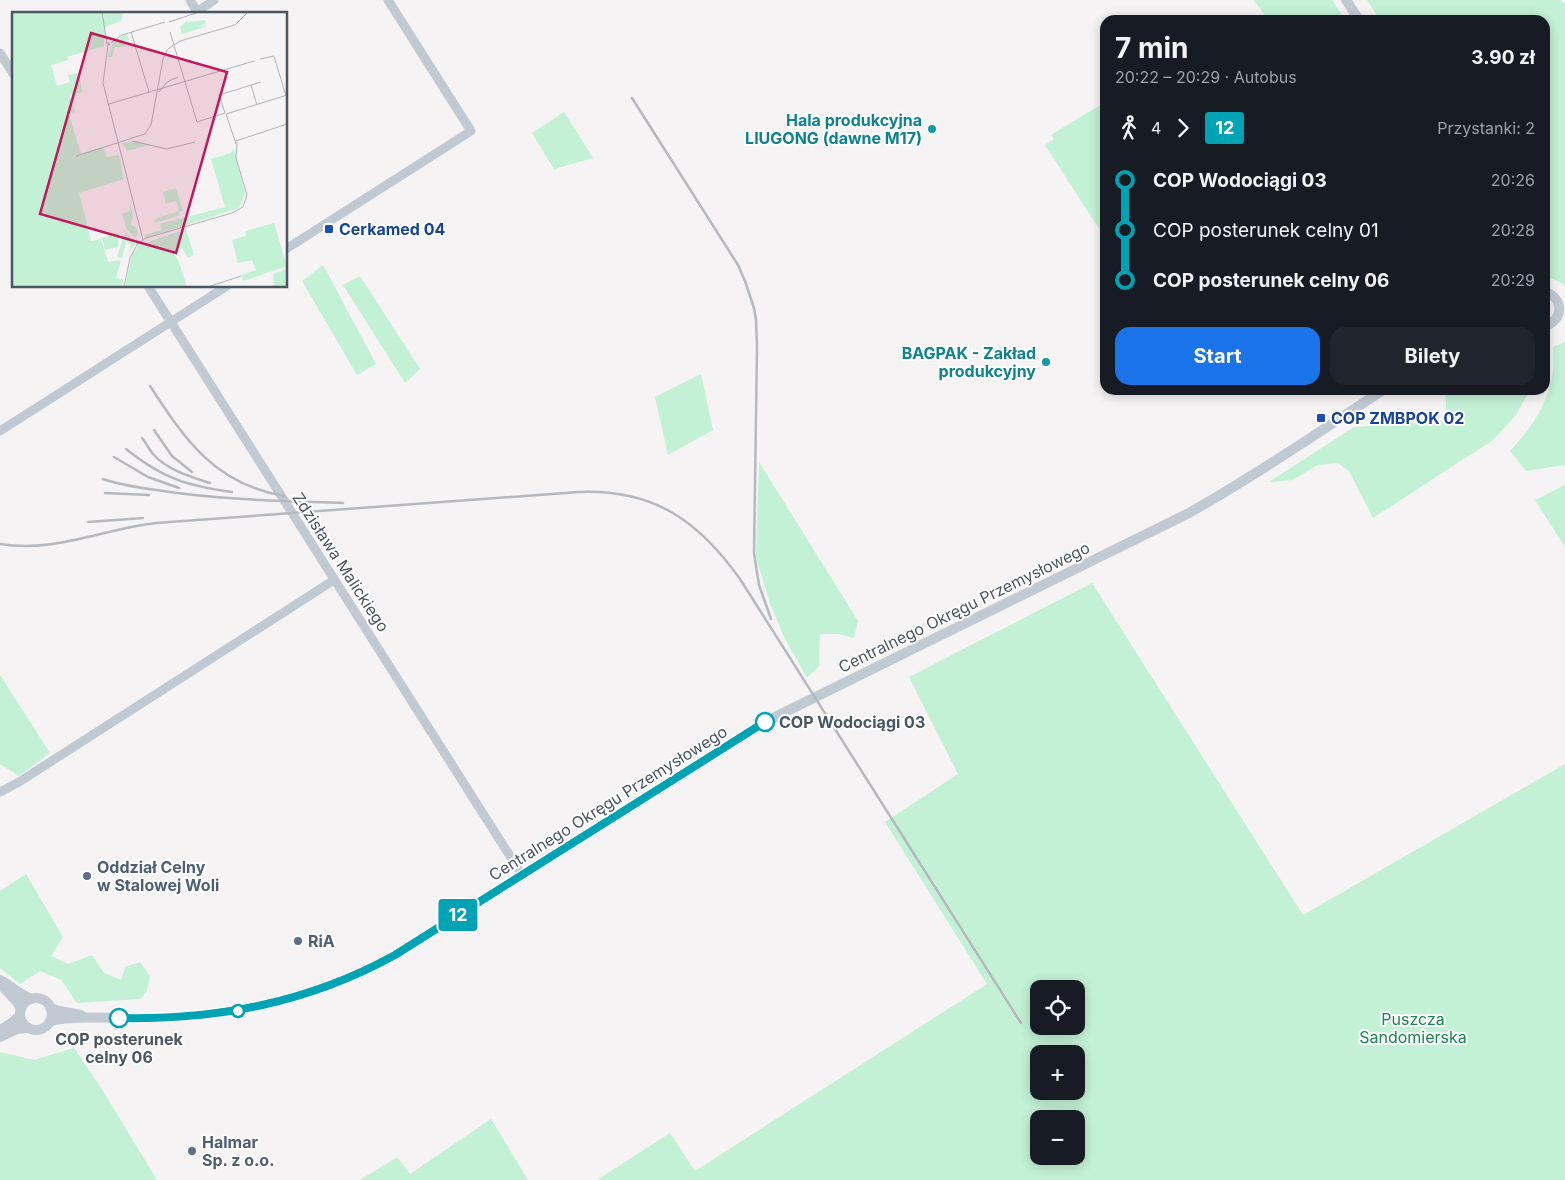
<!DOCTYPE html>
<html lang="pl">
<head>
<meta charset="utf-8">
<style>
  body { margin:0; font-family:Inter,sans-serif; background:#20242c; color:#f1f3f6; height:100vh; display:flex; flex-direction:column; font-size:19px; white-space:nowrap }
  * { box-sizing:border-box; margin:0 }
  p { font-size:16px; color:#9ea1a6 }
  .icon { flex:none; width:28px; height:28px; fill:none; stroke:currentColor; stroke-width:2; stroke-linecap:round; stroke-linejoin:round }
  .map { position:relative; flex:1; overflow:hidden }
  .side { position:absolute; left:1100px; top:15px; width:450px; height:380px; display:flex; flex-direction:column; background:#171b24; border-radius:15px; box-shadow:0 2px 12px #0003 }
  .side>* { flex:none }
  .badge { padding:0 10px; border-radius:4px; font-size:18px; line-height:32px }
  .tools { position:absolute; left:1030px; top:980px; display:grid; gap:10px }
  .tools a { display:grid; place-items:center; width:55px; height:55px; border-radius:10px; background:#171b24; box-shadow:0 2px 12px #0003; font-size:25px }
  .map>.badge { position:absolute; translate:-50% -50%; box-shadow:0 0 0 2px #fff }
  .legs { display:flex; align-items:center; gap:8px; height:55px; padding:0 15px; font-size:16px }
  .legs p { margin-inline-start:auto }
  .head { display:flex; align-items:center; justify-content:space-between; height:85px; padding:0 15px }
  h1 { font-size:28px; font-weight:700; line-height:38px }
  .cta { display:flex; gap:10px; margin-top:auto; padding:10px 15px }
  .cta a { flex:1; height:58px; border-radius:15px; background:#1a73e8; color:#fff; font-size:20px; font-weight:700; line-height:58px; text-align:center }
  .cta a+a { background:#20242c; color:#f1f3f6 }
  ul { padding:0 15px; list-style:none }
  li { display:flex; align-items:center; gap:18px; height:50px; font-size:19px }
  li i { display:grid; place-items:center; width:8px; height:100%; margin:0 6px; background:currentColor }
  li i::after { content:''; width:12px; height:12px; margin:-6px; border:4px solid; border-radius:50%; background:#171b24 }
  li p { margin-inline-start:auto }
  li:first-child i { background:linear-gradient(#0000 50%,currentColor 0) }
  li:last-child i { background:linear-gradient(currentColor 50%,#0000 0) }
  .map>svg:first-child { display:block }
</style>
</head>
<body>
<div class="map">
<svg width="1565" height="1180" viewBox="0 0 1565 1180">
  <rect width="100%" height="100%" fill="#f5f3f3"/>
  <g fill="#c3f1d5" fill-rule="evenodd">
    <polygon points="1254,0 1332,0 1345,20 1268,20"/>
    <polygon points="1367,0 1560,0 1565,4 1565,287 1563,284 1545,275 1545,20 1380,20"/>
    <polygon points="1105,102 1105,238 1045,145 1054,139 1051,135"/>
    <polygon points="564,112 593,158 554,169 532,133"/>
    <polygon points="323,265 376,364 357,375 302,281"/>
    <polygon points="360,276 420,369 405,383 343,285"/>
    <path d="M1565,342V465L1526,471L1510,451C1531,429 1549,402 1553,371C1554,363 1553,355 1553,347Z"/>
    <polygon points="701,374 713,430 668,455 655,397"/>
    <polygon points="1445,390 1530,390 1516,415 1493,440 1373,518 1349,471 1338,463 1318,465 1292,480 1269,482 1354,427 1447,421"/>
    <polygon points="759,462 858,621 854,638 838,634 820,634 819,666 807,678 785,639 770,604 756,557"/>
    <polygon points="1565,485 1565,547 1535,500"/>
    <path d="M1092,583L1303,915L1565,764V1180H597L670,1133L695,1171L987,984L885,822L958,774L909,677ZM1039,989H1076V1026H1039ZM1039,1054H1076V1091H1039ZM1039,1119H1076V1156H1039Z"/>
    <polygon points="0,675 50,753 19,776 0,764"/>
    <polygon points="26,874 63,937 51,956 68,964 92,955 104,973 121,980 125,967 140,962 150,976 147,991 140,999 77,1003 61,980 40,971 20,984 0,968 0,891"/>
    <polygon points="74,1048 103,1091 157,1180 0,1180 0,1052 34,1060"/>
    <polygon points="491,1119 528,1180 360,1180 397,1157 410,1174"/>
  </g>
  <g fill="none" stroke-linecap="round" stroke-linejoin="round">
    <g stroke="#c1cad2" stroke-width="9">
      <polyline points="190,0 197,12 214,0"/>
      <polyline points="0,53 14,75"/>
      <polyline points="286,249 471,131 388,0"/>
      <polyline points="148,286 522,875"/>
      <polyline points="0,431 227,286"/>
      <polyline points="0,792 19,782 334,580"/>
    </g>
    <g stroke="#c1cad2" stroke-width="10">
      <polyline points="1346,0 1359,20"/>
      <path d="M1545,292C1564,298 1564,320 1545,326"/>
      <path d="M0,980C11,986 20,994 31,999"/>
      <polyline points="3,987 17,1002 21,1009"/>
      <circle cx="36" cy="1014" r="16"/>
      <polyline points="50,1008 59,1011 81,1015"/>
      <path d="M50,1021C86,1014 124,1020 161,1018C247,1014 319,996 395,955L771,719L1189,513C1256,475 1319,432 1383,390"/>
      <polyline points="0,1030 13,1022 20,1015"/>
      <polyline points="0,1037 17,1029 28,1028"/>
    </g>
    <g stroke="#b5b8bd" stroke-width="2.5">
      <polyline points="632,98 738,265 745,281 754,308 756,320 757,347 754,553 759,585 771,619"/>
      <path d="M150,386C186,441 215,484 284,496"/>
      <polyline points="154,430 172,456 192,472"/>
      <path d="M142,438C146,443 149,449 153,454C167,470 191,477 210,483"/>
      <path d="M126,449C162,478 187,486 232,492"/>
      <polyline points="114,457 148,477 179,488"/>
      <path d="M103,479C123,486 143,488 163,491C223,500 283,501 343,503"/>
      <polyline points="105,493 149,495"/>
      <polyline points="88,522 143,518"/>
      <path d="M0,544C54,553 103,529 156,523L579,492C653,489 698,520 740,579L1021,1023"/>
    </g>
  </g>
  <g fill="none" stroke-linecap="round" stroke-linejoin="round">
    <g stroke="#fff" stroke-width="11">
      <path id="line-1" d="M119,1018C217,1020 308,1003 395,955L765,722"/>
    </g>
    <use href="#line-1" stroke="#00a3b4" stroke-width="8"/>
  </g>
  <g fill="#0f9aa8" stroke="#fff" stroke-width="2">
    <circle cx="932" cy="129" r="5"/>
    <circle cx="1046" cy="362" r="5"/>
  </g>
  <g fill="#1a4fb4" stroke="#fff" stroke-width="2">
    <rect x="324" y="224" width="10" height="10" rx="2.5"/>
    <rect x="1316" y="413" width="10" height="10" rx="2.5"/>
  </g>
  <g fill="#fff" stroke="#00a3b4" stroke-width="2.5">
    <circle cx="765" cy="722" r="9"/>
    <circle cx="238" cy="1011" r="6"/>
    <circle cx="119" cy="1018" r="9"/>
  </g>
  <g fill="#5c6f8a" stroke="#fff" stroke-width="2">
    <circle cx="87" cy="876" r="5"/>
    <circle cx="298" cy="941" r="5"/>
    <circle cx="192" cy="1151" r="5"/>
  </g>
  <g text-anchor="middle" stroke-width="4" stroke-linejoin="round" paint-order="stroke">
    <g font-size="16" font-weight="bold" fill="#0d838f" stroke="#fff" text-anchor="end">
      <text x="922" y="126">Hala produkcyjna<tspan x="922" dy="18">LIUGONG (dawne M17)</tspan></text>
      <text x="1036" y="359">BAGPAK - Zakład<tspan x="1036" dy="18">produkcyjny</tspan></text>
    </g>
    <g font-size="16" font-weight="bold" fill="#164399" stroke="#fff" text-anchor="start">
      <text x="339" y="235">Cerkamed 04</text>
      <text x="1331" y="424">COP ZMBPOK 02</text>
    </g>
    <g font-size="16" fill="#4a5661" stroke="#fff">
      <text transform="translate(341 562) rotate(57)" y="6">Zdzisława Malickiego</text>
      <text transform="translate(964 607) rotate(-26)" y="6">Centralnego Okręgu Przemysłowego</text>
      <text transform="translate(608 803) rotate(-32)" y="6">Centralnego Okręgu Przemysłowego</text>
    </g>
    <g font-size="16" font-weight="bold" fill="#4a5661" stroke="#fff" text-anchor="start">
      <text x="779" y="728">COP Wodociągi 03</text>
      <text x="119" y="1045" text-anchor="middle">COP posterunek<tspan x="119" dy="18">celny 06</tspan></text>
    </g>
    <g font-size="16" font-weight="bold" fill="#4e5e75" stroke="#fff" text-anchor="start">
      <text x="97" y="873">Oddział Celny<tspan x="97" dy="18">w Stalowej Woli</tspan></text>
      <text x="308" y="947">RiA</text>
      <text x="202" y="1148">Halmar<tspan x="202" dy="18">Sp. z o.o.</tspan></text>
    </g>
    <g font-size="16" fill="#17864f" stroke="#fff">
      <text x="1413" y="1025">Puszcza<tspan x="1413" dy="18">Sandomierska</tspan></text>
    </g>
  </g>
  <g transform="translate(12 12)">
    <rect width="275" height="275" fill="#f5f3f3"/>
    <path d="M0,0H111L109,9L93,15L92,34L55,45L56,48L39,53L45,74L58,70L56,63L67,61L70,80L58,84L63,100L57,102L69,142L91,135L95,145L107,143L112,167L67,181L79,229L89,227L96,250L109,248L104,266L111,267L110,275H0ZM193,8L194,11L187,15L195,13L193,15L170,22L168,15L174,10ZM115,22L117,28L112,29L114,35H103L100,45H96L101,30ZM126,129L137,133L115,139L110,131ZM222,136L233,181L227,196L133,226L132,223L149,218L148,212L213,195L199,147L219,141ZM164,176L171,199L167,200L168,203L143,211L142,207L167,199L164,189L154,192L151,180ZM118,191L121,202L119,213L124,215L126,221L124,226L115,218L110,202L118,199ZM262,211L275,254L231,269L229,263L244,258L240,248L226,251L220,228L234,224L233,219ZM174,217L182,243L176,246L170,236L162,242L167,250L175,275H113L120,243L127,233ZM113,220L124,231L117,240L119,231L114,230L110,246L105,245ZM107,221L106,235L93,238L90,226ZM275,257V275H257L262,273L261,262Z" fill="#c3f1d5"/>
    <path fill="none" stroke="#b1b4b9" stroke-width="1" d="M90,0L95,32L98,33L96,30M157,10L187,0M119,20L137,80M158,20L185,110L213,101M99,31L110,23L153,10M96,33L91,71L131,228M248,47L262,44L274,84M239,73L245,93M147,80L155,70L166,65M97,92L242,49M213,101L207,83L249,70M214,102L275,83M214,102L224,132M120,129L155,137L183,130M224,129L275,112M64,144L133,122L139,113L151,47L156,37L168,29L223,13L236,0M125,233L134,226L220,201L231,195L235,183L224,146L225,130M112,275L118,246L126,231M196,275L229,264"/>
    <path fill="#c2185b" fill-opacity="0.15" stroke="#c2185b" stroke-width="2.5" d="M79,21L215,60L164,241L28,202Z"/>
    <rect width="275" height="275" fill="none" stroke="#4a5661" stroke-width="2.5"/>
  </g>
</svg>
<div class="tools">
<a><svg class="icon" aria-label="locate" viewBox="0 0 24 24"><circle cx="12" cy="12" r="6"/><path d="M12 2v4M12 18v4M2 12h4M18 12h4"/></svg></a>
<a>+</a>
<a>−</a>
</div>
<b class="badge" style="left:458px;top:915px;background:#00a3b4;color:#fff">12</b>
<section class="side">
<div class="head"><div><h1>7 min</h1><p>20:22 – 20:29 · Autobus</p></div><b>3.90 zł</b></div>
<div class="legs"><svg class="icon" aria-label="walk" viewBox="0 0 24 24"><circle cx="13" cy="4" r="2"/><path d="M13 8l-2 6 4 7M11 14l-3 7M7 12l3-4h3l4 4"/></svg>4<svg class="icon" aria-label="forward" viewBox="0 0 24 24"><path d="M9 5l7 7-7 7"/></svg><b class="badge" style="background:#00a3b4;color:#fff">12</b><p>Przystanki: 2</p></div>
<ul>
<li><i style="color:#00a3b4"></i><b>COP Wodociągi 03</b><p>20:26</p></li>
<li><i style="color:#00a3b4"></i><span>COP posterunek celny 01</span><p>20:28</p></li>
<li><i style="color:#00a3b4"></i><b>COP posterunek celny 06</b><p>20:29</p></li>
</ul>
<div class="cta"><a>Start</a><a>Bilety</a></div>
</section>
</div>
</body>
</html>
